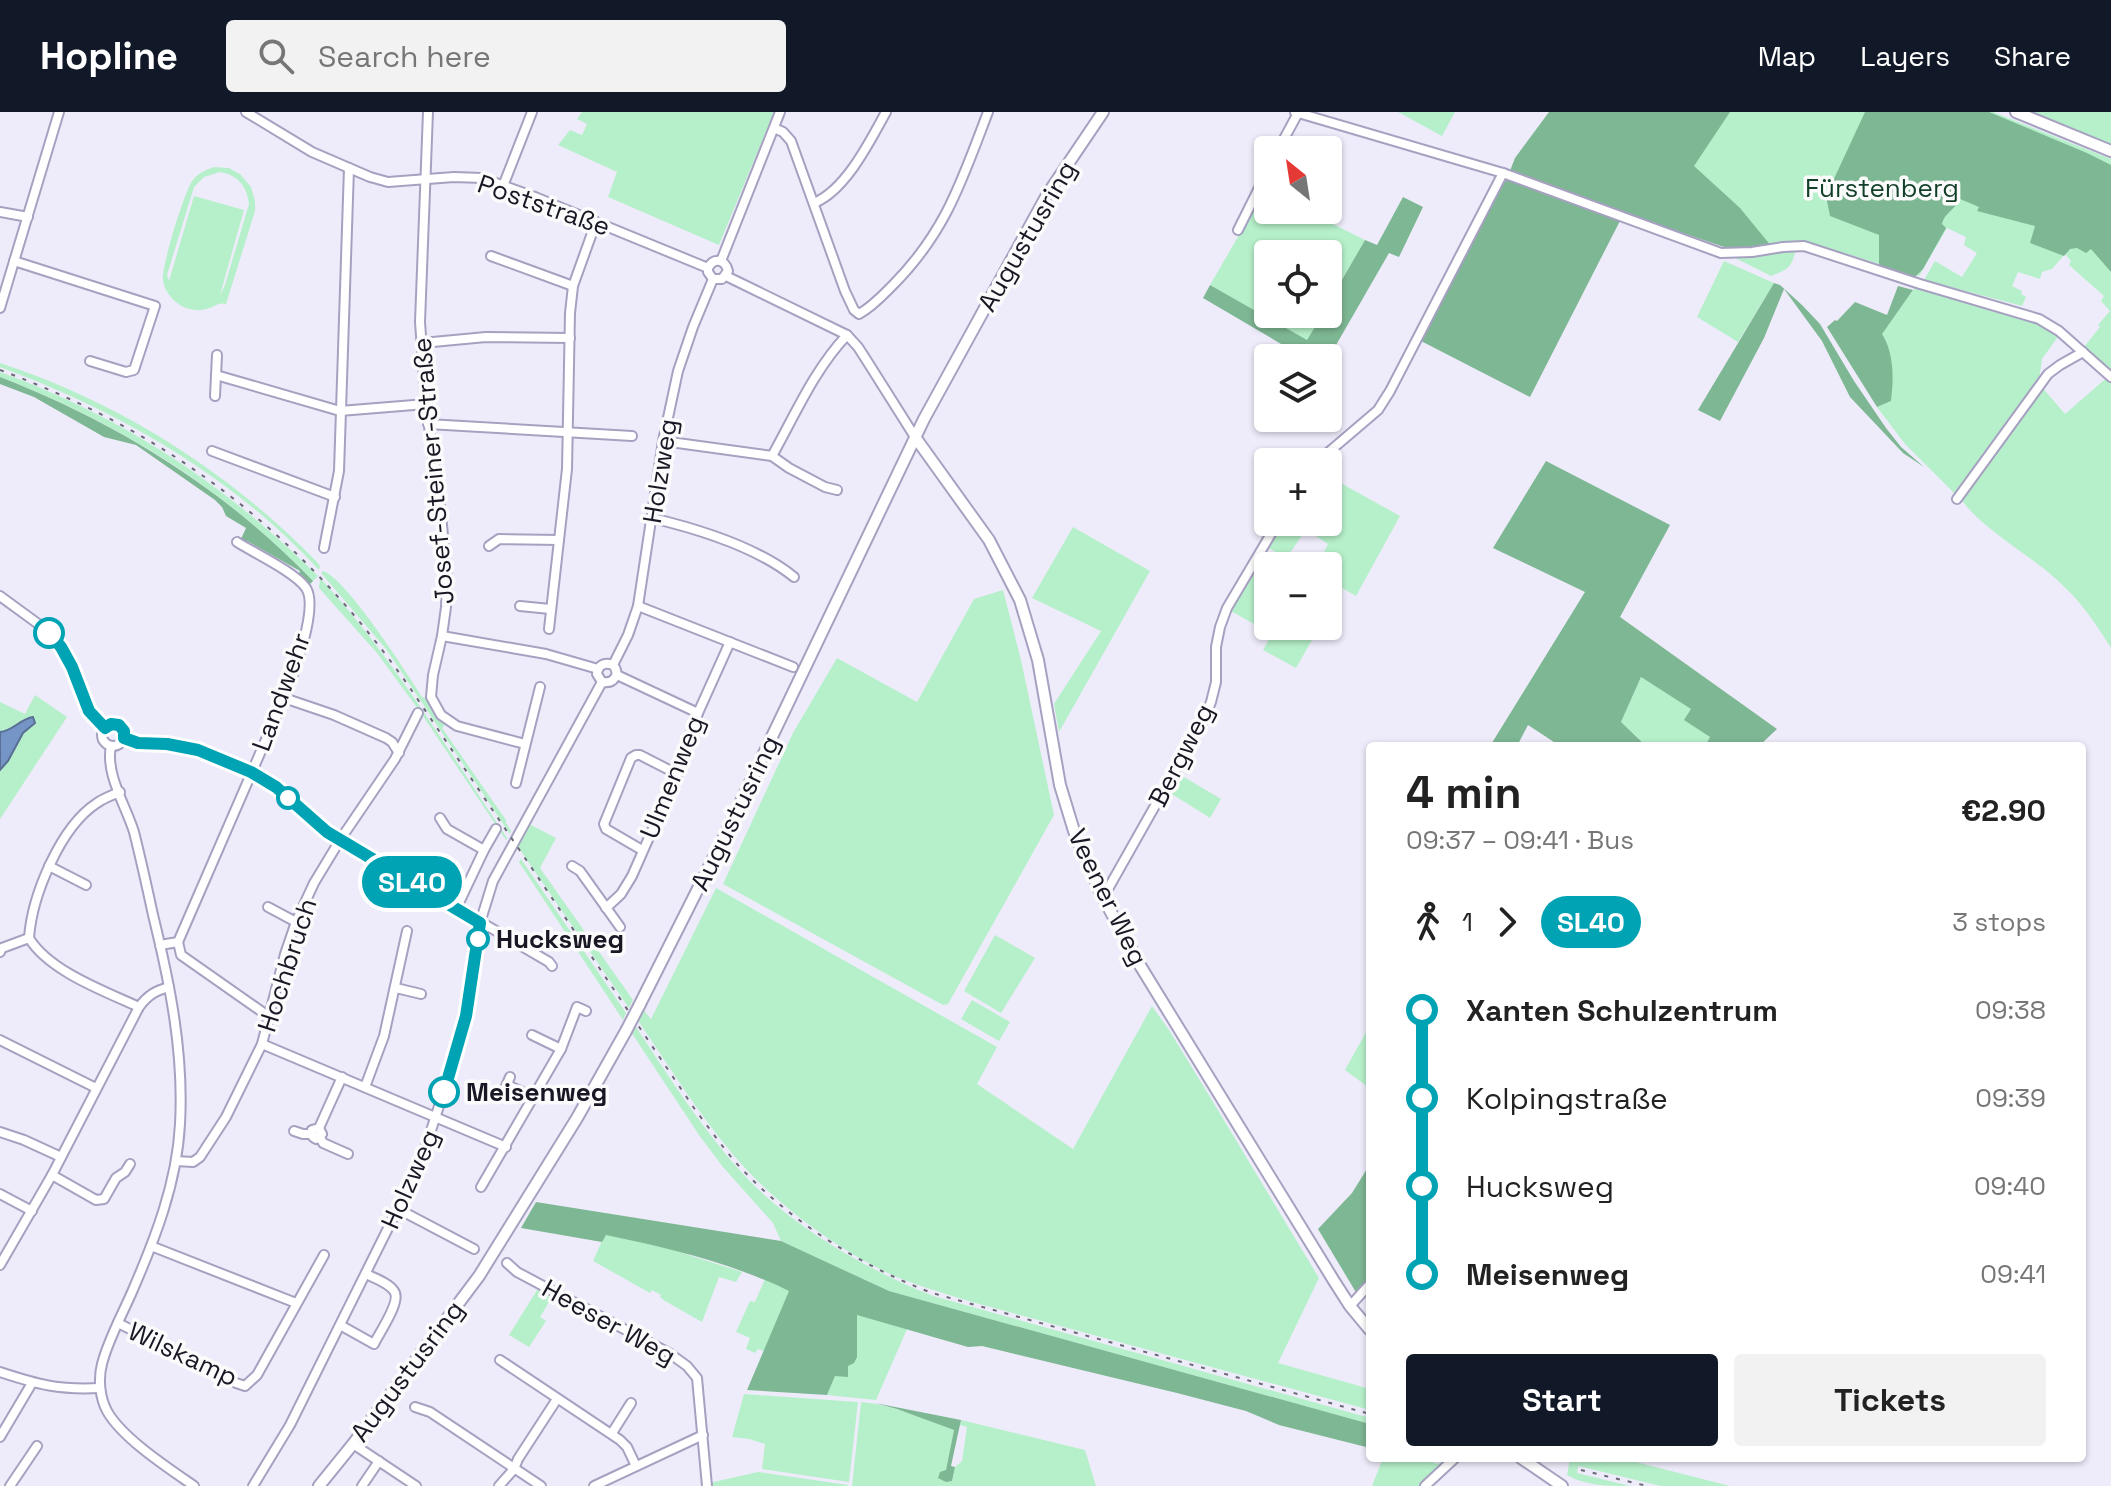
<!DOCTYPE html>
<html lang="en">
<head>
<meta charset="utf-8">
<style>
  body { margin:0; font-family:"Space Grotesk",sans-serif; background:#f2f2f2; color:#222; height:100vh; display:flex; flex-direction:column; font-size:30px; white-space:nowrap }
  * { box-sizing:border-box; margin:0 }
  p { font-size:26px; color:#767676 }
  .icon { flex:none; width:44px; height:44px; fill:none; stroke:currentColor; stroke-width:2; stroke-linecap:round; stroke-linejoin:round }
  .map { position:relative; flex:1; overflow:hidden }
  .panel { position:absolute; left:1366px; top:630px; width:720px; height:720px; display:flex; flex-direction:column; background:#fff; border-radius:8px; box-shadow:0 2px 6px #0004 }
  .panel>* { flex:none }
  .badge { padding:0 16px; border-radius:26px; font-size:28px; line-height:52px }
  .needle { width:52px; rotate:330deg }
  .buttons { position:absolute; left:1254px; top:24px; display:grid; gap:16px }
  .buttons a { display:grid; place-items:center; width:88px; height:88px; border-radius:8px; background:#fff; box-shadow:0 2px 6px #0004; font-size:40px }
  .map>.badge { position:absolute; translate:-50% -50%; box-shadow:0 0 0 4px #fff }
  .legs { display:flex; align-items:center; gap:12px; height:88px; padding:0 40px; font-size:26px }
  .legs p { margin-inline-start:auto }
  .overview { display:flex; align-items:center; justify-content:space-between; height:136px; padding:0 40px }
  h1 { font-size:44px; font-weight:700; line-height:60px }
  .button { display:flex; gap:16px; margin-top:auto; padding:16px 40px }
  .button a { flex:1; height:92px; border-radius:8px; background:#111827; color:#fff; font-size:32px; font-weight:700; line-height:92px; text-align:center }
  .button a+a { background:#f2f2f2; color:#222 }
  ul { padding:0 40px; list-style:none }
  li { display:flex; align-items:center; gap:28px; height:88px; font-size:30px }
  li i { display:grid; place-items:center; width:12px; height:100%; margin:0 10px; background:currentColor }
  li i::after { content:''; width:20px; height:20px; margin:-10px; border:6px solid; border-radius:50%; background:#fff }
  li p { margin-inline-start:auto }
  li:first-child i { background:linear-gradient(#0000 50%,currentColor 0) }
  li:last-child i { background:linear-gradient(currentColor 50%,#0000 0) }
  header { display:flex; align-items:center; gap:48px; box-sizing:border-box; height:112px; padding:0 40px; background:#111827; color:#fff }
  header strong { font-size:38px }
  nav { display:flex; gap:44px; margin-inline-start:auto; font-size:28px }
  .search { width:560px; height:72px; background:#f2f2f2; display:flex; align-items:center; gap:20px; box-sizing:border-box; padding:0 28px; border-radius:8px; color:#767676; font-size:30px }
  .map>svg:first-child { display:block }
</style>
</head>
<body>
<header>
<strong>Hopline</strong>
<div class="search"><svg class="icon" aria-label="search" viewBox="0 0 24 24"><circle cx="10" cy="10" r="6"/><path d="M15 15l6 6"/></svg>Search here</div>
<nav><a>Map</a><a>Layers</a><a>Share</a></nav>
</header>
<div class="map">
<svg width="2111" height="1374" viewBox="0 0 2111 1374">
  <rect width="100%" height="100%" fill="#eeecfa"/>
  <g fill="#b6f0ca" fill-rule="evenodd">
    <polygon points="582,0 774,0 719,133 608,85 617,60 558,33 570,18 582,23 587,12 577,7"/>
    <polygon points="1398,0 1455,0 1442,24"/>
    <polygon points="1582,0 1993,0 2111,47 2111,258 2084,235 2100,215 2098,213 2110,199 2101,189 2104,184 2069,153 2071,149 2065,142 2052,157 2042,160 2040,167 2018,160 2012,174 2022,179 2021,182 2026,185 2022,194 1924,168 1935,149 1962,165 1977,141 1964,133 1966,125 1947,116 1919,164 1807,130 1739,137"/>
    <polygon points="2030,0 2111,0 2111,33"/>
    <path d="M214,55L229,56L240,62L251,75L255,89V99L226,192C217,190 217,194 209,196C200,200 188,198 180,193C171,187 164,178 163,168C161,156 185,77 193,68C198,61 206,58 214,55ZM220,60C238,63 247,74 249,92L225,173L220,183L244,98L194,84L169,169L167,163L194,75L204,65Z"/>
    <polygon points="1262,74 1268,77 1268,98 1305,98 1365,128 1328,192 1328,142 1268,142 1268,202 1323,202 1307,229 1210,173 1243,116"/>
    <path d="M1794,137L1795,140C1792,156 1786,158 1771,164L1731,144Z"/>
    <polygon points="1724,149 1774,171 1738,230 1697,205"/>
    <polygon points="1917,173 2038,209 2057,221 2057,226 2042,247 2039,268 1959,383 1955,382 1905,332 1877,295 1891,289 1881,222"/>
    <path d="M0,251C119,290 228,359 316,449L320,454L319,458C234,365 117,298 0,255Z"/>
    <path d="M0,260C125,306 223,371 318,464L313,469C224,376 119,311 0,265Z"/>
    <path d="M2111,262V536C2095,510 2079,487 2056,467C2030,443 1977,414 1960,385L2041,274L2065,302Z"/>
    <polygon points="1328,364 1400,404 1356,484 1342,476 1328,501 1328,458 1332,451 1322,444 1328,432 1294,410 1328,410"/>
    <polygon points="1281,410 1285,410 1303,422 1290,441 1293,444 1290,448 1267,435"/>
    <polygon points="1073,415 1150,459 1059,620 1054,592 1101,519 1032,486"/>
    <polygon points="1257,451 1268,458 1268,514 1320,514 1296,556 1263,538 1272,522 1229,498"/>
    <path d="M323,459C346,466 407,561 422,585L429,587L437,604L446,612L442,616L506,708V711L511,719L510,722L386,537L321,461Z"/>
    <path d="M320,466C391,542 449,640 507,726L506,728L421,601L377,541L319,476Z"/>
    <polygon points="1003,478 1021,548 1054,703 948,892 943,893 723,772 793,621 837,546 917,590 974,487"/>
    <polygon points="1641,565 1692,597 1710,625 1705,634 1646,634 1621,610"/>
    <polygon points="35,583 67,605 0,707 0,590 25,602"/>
    <polygon points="1177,661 1221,687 1210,706 1167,679"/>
    <polygon points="529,712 556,726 540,756 633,888 629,896 518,735"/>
    <polygon points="521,747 626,901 623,908 519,750"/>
    <path d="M716,776L997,935L977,972L1073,1037L1152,894L1169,918L1210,985L1319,1166L1278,1251L1370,1277V1298L972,1190C947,1182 921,1175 897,1165C841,1141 776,1092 736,1046C699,1003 669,954 637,907L642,896L651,907Z"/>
    <polygon points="995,823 1035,846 1001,901 964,879"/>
    <polygon points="972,888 1010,910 999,929 961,907"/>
    <path d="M634,912C668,963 701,1016 743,1062C791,1114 867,1158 933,1184L1370,1306V1312L889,1179L781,1129L773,1111L723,1055L699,1023L631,920Z"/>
    <polygon points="1370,913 1370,972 1368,975 1345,958"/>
    <polygon points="605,1122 670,1137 742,1160 736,1170 719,1165 702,1210 665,1189 660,1185 661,1183 652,1178 650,1181 593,1149"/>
    <polygon points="765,1167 790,1179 764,1239 758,1237 755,1241 746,1237 750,1226 736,1220 750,1189 755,1190"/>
    <polygon points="539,1175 554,1182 540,1205 546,1209 529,1235 509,1223"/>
    <polygon points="856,1202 907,1217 876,1288 827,1283 835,1264 848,1254"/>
    <polygon points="744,1282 858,1290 849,1370 762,1357 765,1332 749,1327 732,1325"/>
    <path d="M861,1290C894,1293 924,1307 954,1318L946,1359L952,1369L955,1355L962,1349L967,1315L960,1313L961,1308L1085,1338L1096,1374H852Z"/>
    <polygon points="1383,1346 1415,1346 1438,1352 1447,1346 1453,1346 1420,1374 1372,1374"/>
    <path d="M1570,1346H1620L1730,1374H1661L1578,1354L1577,1361L1630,1374C1608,1374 1586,1374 1567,1363Z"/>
    <polygon points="758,1360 848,1373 848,1374 710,1374 709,1371"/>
  </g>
  <g fill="#7eb793">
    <polygon points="1549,0 1730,0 1694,54 1740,96 1772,135 1733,138 1624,101 1530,285 1421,229 1501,71 1506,69 1515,46"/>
    <path d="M1865,0H1989L2087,41L2111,53V160L2091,137L2086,141L2077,136L2070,137L2064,144L2030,131L2035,114L1977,99L1979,95L1960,87C1955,98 1944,101 1942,112L1946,116L1923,157L1915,165L1879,155V123L1830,104L1826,84Z"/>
    <polygon points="1403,85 1423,95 1399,145 1389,141 1328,247 1305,246 1203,186 1210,173 1307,228 1323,202 1328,202 1328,192 1365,128 1377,133"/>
    <polygon points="1774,171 1780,173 1802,193 1820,212 1854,269 1886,316 1901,335 1924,355 1903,341 1850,285 1822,229 1784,177 1764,226 1720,309 1698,298"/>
    <path d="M1898,174L1913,178L1882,222C1894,241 1894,267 1891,289L1877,295L1827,215L1835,208L1837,209L1855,190L1887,203Z"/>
    <path d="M0,265C118,311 225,377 313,469L308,474L298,464L300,459L247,429L243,433L241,427L246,416L226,404L222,395L215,388L136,333L104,325L34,285L0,272Z"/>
    <polygon points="1546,349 1670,413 1620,505 1777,617 1759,634 1705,634 1710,625 1684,608 1691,597 1641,565 1621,610 1646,634 1560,634 1528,613 1517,634 1490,634 1585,480 1493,436"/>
    <polygon points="1370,1052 1370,1168 1357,1182 1318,1117 1352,1081"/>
    <path d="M536,1090L781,1129L889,1179L1370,1312V1336L1279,1313L1246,1299L1177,1281L982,1234L968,1235L857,1203V1245L854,1251L848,1254V1265L835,1264L827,1283L747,1278L789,1179C732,1151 668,1136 606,1123L602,1130L521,1116Z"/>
    <polygon points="875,1291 961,1308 951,1354 955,1355 952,1369 946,1370 938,1366 940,1360 946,1358 954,1318 897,1297"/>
  </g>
  <path fill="#7495c5" stroke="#596f94" stroke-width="2" d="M33,605L35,611L23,621L8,649L0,658V620C13,619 20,607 33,605Z"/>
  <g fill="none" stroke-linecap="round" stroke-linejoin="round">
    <g stroke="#a6a1c0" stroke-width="12">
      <g id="minor">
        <path d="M246,0L312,40L370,65L388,70L454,65L482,66L535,85L708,156V160L713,167H722L728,159C725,147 714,145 708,156"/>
        <polyline points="428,0 420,210 426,292 441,402 447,467 446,495 442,524 433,563 431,585 441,603 457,614 525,632"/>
        <polyline points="1295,0 1503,61 1721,141 1752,140 1783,135 1804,134 1920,172 2039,207 2059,219 2111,265"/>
        <path d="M774,16L783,20L791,29L845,179L854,198L859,202C872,195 882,184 892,174C946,120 962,68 988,0"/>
        <polyline points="1278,38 1298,1"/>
        <polyline points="503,74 532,0"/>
        <path d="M814,91C846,78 870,29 886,0"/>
        <polyline points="0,100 28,105"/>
        <polyline points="1238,118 1268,58"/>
        <polyline points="491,144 573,174"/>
        <polyline points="14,149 155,194 134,258 126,260 90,249"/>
        <polyline points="721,149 780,0"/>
        <polyline points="726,164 847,223 858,235 867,249 915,325"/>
        <polyline points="0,196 59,0"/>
        <polyline points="422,231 486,225 570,226"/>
        <polyline points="216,263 340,299 426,292"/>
        <polyline points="215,284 217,243"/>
        <polyline points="428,312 632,324"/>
        <polyline points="663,329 772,344 789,356 825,375 837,378"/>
        <polyline points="212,339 335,385"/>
        <path d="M772,344C795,303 814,258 847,223"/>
        <polyline points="1317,350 1378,298 1390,279 1503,61"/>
        <polyline points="1957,387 2048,262 2060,253 2083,240"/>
        <path d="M652,406C698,417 757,435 794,465"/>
        <polyline points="489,434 499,427 559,428"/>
        <polyline points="324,436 339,359 349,56"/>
        <polyline points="0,484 41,514 61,535 72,555 87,594 105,616"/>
        <polyline points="520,494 550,497"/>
        <polyline points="638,494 793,555"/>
        <polyline points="549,517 567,357 570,201 573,174 596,110"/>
        <polyline points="442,524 546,542 598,557"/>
        <path d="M613,553C604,550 598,553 597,562L602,570C614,572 621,562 613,553L628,523L638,494L663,329L678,259L693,215L713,167"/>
        <polyline points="617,563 698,601"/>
        <polyline points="284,586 334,603 386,626 392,630 399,641"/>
        <circle cx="113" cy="623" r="11"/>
        <polyline points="124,626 138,631 167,632 198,638 251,660 276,675 327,720 549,850 552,854"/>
        <path d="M111,634C105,662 126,694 134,720C141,748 147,775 153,803C170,872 184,941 180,1012C177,1071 155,1127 132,1180C122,1203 108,1228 102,1252C98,1267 100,1286 107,1299C122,1326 168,1356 194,1374"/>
        <polyline points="516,671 540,575"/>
        <path d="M120,680C112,683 104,686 97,691C60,715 32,784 29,826C49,859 104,879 139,895"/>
        <polyline points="440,706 447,717 484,738"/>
        <polyline points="642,738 606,717 604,712 631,646 636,643 640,643 677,662"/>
        <polyline points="49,754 86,773"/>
        <polyline points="572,754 580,759 620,815"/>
        <polyline points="1101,782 1108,777 1204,607 1211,590 1216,570 1216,535 1220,515 1227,496 1278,410"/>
        <polyline points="268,795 296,810"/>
        <polyline points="457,795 484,738 496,717"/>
        <polyline points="606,796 621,782 632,764 677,662 698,601 730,530"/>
        <polyline points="178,830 181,843 268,904"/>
        <path d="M160,833L178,830L284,586C293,564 319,496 306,476C295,460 254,441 237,430"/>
        <polyline points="0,840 2,836 29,826"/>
        <polyline points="396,876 421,882"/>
        <polyline points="532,923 561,937"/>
        <polyline points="0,928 96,976"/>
        <polyline points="262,932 506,1035"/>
        <polyline points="507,973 533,985"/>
        <polyline points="365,975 384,924 407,819"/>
        <polyline points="503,981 510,965"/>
        <polyline points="319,1016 312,1018 313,1025 316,1027 322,1022 319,1016 342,965"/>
        <polyline points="294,1019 303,1022 311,1022"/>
        <polyline points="0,1020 24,1028 61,1045"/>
        <polyline points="320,1025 323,1031 348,1042"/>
        <polyline points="176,1049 193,1050 200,1045 226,1005 262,932 285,842 296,810 314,771 340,728 395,647 418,601"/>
        <polyline points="52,1063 96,1088 104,1087 116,1066 125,1060 130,1052"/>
        <polyline points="481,1075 561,937 577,895 586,899"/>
        <polyline points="0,1082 32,1099"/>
        <polyline points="398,1097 474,1137"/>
        <polyline points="151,1134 296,1191"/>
        <polyline points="507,1151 517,1160 669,1241 687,1254 697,1266 707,1374"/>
        <path d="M0,1153L52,1063L139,895C148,883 155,879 169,875"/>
        <polyline points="1350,1194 1370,1172"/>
        <polyline points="118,1211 236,1271 245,1274 257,1263 324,1143"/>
        <path d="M340,1213L374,1232C379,1221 402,1189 394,1179C389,1171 374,1166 366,1162"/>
        <polyline points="500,1248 620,1328 627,1335 636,1354"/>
        <path d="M0,1260C39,1273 59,1278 100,1276"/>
        <polyline points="415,1295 430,1300 541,1374"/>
        <polyline points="612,1321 631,1291"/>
        <polyline points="0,1325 32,1271"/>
        <polyline points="353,1332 416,1374"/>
        <polyline points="10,1374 37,1334"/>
        <polyline points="253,1374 290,1313 420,1052 460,930 466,904 480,811 493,769 602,570"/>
        <polyline points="362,1374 379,1349"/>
        <polyline points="499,1374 514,1357 518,1347 557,1287"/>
        <polyline points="594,1374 703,1323"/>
        <polyline points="1425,1374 1455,1346"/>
      </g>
    </g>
    <g stroke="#a6a1c0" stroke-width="14">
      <g id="major">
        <polyline points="2016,0 2111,39"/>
        <polyline points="915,325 989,428 1020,488 1038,548 1060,673 1074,719 1101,782 1141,855 1334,1169 1350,1194 1370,1218"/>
        <polyline points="639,894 724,725 924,307 1047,83 1103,0"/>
        <polyline points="1521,1346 1562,1374"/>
        <polyline points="319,1374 353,1332 479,1164 577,1006 626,919"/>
      </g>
    </g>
    <use href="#minor" stroke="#fff" stroke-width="8"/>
    <use href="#major" stroke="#fff" stroke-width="10"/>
    <g stroke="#6b6976" stroke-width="2" stroke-dasharray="4 8" stroke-linecap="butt">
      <path d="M0,258C174,323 301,422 408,573L696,999C710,1017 723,1036 738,1053C791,1110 859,1153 932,1181L1370,1302"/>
      <polyline points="1581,1358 1647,1374"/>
    </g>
    <g stroke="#a6a1c0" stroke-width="14" stroke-linecap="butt">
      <polyline id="major-bridge" points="626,919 639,894"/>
    </g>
    <use href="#major-bridge" stroke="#fff" stroke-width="10"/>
  </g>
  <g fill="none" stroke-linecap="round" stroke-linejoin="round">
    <g stroke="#fff" stroke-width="18">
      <polyline id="line-1" points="49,521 61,535 72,555 89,599 105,616 111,612 119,613 124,619 124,626 138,631 167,632 198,638 251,660 276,675 327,720 480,811 466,904 444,980"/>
    </g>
    <use href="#line-1" stroke="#00a3b4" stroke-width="12"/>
  </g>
  <g fill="#fff" stroke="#00a3b4" stroke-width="4">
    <circle cx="49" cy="521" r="14"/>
    <circle cx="288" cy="686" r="10"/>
    <circle cx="478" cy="827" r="10"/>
    <circle cx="444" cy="980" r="14"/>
  </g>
  <g text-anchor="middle" stroke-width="7" stroke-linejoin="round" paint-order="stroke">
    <g font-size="26" fill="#123f27" stroke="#fbfbfb">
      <text x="1882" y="85">Fürstenberg</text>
    </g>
    <g font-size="26" fill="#191723" stroke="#fbfbfb">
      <text transform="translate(544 93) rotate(19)" y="9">Poststraße</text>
      <text transform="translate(1027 124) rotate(-60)" y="9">Augustusring</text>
      <text transform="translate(433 359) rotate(-95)" y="9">Josef-Steiner-Straße</text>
      <text transform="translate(660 359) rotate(-81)" y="9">Holzweg</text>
      <text transform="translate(281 580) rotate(-70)" y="9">Landwehr</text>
      <text transform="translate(1181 643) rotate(-63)" y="9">Bergweg</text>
      <text transform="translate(672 665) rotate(-68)" y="9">Ulmenweg</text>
      <text transform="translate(735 701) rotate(-64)" y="9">Augustusring</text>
      <text transform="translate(1108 785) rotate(64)" y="9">Veener Weg</text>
      <text transform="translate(287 853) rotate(-72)" y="9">Hochbruch</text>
      <text transform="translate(410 1067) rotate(-66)" y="9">Holzweg</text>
      <text transform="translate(609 1210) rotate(29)" y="9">Heeser Weg</text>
      <text transform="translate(183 1242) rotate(25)" y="9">Wilskamp</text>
      <text transform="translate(407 1259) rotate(-53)" y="9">Augustusring</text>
    </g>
    <g font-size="26" font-weight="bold" fill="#191723" stroke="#fbfbfb" text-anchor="start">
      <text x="496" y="836">Hucksweg</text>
      <text x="466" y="989">Meisenweg</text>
    </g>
  </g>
</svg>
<div class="buttons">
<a><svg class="needle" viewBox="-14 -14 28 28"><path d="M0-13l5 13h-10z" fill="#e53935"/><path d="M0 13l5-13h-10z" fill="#767676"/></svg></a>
<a><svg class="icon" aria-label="locate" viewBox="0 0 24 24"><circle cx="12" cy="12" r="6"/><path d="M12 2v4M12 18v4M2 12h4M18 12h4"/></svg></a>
<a><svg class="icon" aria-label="layers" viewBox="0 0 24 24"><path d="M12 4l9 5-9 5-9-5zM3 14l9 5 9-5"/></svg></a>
<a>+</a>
<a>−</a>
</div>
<b class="badge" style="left:412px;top:770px;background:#00a3b4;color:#fff">SL40</b>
<section class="panel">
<div class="overview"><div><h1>4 min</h1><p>09:37 – 09:41 · Bus</p></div><b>€2.90</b></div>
<div class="legs"><svg class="icon" aria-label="walk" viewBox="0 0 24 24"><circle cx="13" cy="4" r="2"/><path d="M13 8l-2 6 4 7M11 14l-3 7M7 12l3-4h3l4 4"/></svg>1<svg class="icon" aria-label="forward" viewBox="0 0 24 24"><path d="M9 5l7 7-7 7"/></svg><b class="badge" style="background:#00a3b4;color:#fff">SL40</b><p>3 stops</p></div>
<ul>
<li><i style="color:#00a3b4"></i><b>Xanten Schulzentrum</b><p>09:38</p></li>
<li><i style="color:#00a3b4"></i><span>Kolpingstraße</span><p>09:39</p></li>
<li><i style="color:#00a3b4"></i><span>Hucksweg</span><p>09:40</p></li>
<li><i style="color:#00a3b4"></i><b>Meisenweg</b><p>09:41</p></li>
</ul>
<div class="button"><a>Start</a><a>Tickets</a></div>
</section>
</div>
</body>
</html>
